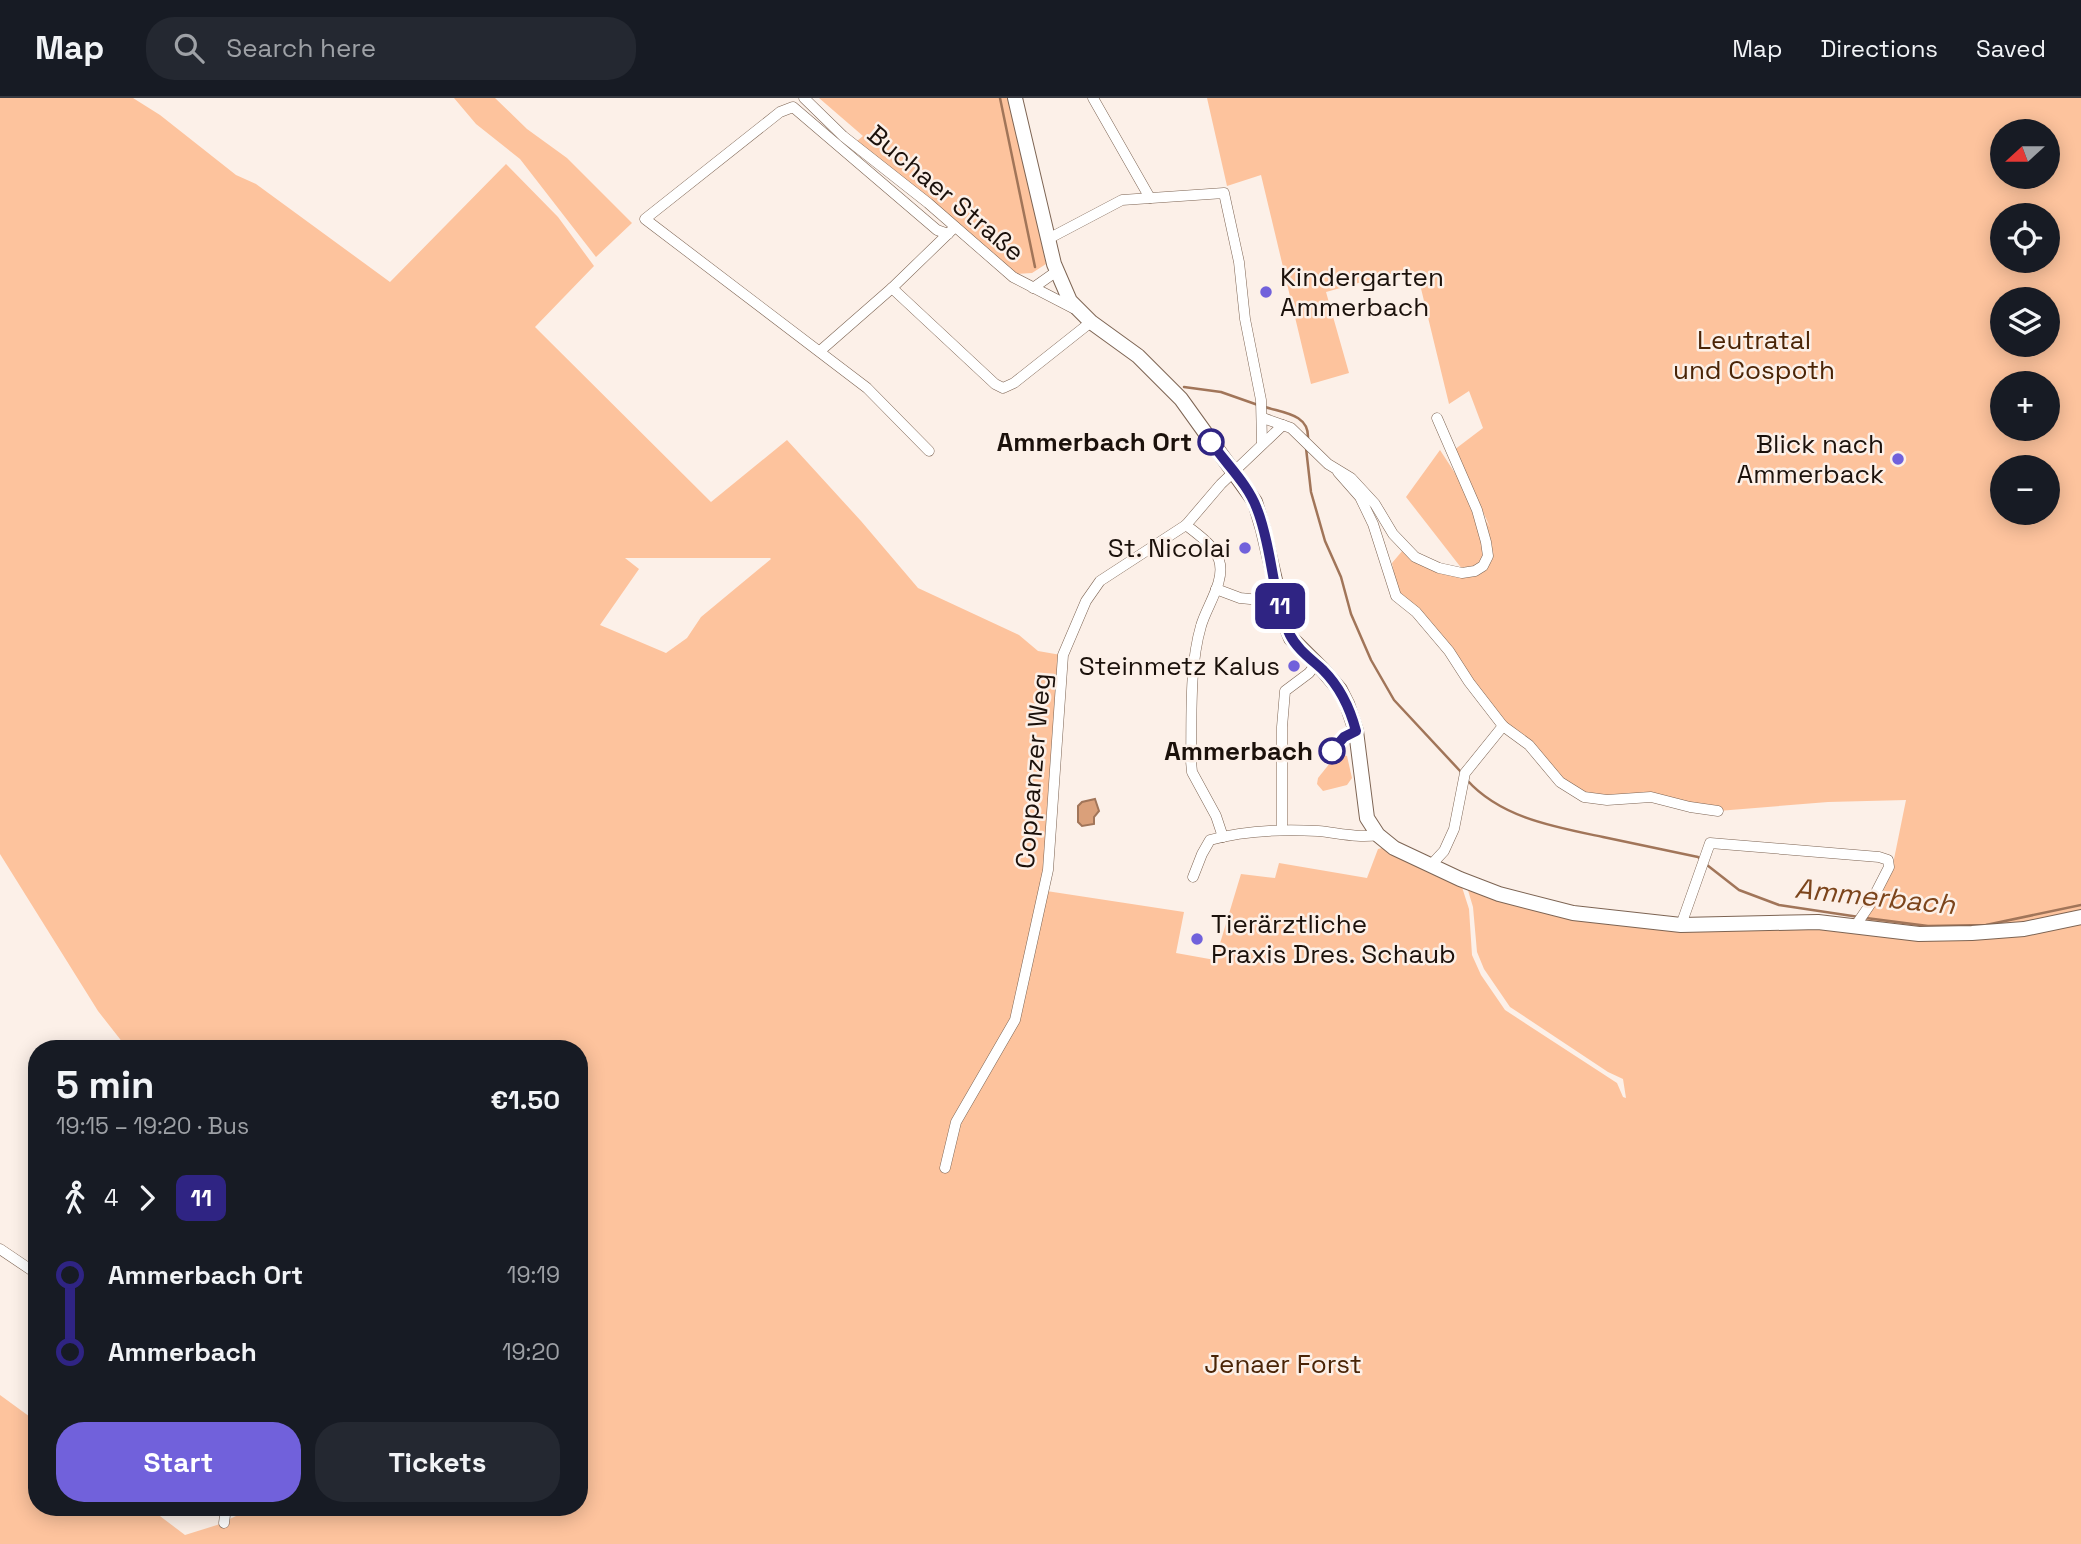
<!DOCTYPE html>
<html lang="en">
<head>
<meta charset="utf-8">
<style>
  body { margin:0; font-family:"Space Grotesk",sans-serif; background:#242831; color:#f1f3f6; height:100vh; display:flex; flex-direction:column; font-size:26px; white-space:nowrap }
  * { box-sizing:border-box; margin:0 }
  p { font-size:23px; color:#9ea1a6 }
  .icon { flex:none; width:38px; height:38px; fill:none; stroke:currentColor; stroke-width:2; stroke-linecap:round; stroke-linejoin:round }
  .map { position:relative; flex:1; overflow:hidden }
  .drawer { position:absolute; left:28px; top:942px; width:560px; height:476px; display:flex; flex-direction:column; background:#171b24; border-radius:28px; box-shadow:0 4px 18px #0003 }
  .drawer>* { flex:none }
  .badge { padding:0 14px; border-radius:10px; font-size:24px; line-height:46px }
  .needle { width:46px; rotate:249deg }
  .buttons { position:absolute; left:1990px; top:21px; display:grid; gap:14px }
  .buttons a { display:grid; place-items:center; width:70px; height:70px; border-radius:50%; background:#171b24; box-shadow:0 4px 18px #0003; font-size:35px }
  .map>.badge { position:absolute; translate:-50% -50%; box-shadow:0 0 0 4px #fff }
  .legs { display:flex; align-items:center; gap:10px; height:77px; padding:0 28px; font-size:23px }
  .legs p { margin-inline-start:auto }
  .summary { display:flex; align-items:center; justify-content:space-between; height:119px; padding:0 28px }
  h1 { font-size:38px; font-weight:600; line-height:52px }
  .cta { display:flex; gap:14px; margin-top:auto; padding:14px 28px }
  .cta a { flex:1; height:80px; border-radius:28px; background:#7161db; color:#fff; font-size:28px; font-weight:600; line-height:80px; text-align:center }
  .cta a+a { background:#242831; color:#f1f3f6 }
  ul { padding:0 28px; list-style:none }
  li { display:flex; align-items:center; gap:24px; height:77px; font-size:26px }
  li i { display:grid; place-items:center; width:10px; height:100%; margin:0 9px; background:currentColor }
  li i::after { content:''; width:18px; height:18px; margin:-9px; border:5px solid; border-radius:50%; background:#171b24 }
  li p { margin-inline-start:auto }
  li:first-child i { background:linear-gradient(#0000 50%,currentColor 0) }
  li:last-child i { background:linear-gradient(currentColor 50%,#0000 0) }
  header { display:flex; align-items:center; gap:42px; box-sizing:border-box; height:98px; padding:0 35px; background:#171b24; border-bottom:2px solid #363941 }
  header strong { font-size:33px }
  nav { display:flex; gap:38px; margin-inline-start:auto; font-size:24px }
  .search { width:490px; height:63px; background:#242831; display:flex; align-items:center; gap:18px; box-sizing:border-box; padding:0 24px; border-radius:28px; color:#9ea1a6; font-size:26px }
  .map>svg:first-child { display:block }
</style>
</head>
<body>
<header>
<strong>Map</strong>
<div class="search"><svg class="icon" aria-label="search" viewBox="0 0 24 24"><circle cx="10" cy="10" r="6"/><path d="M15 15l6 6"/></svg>Search here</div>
<nav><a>Map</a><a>Directions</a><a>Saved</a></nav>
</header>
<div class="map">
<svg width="2081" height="1446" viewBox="0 0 2081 1446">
  <rect width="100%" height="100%" fill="#fcf0e8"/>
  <g fill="#fdc39d" fill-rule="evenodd">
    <path d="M0,0H133L160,17L236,77L256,86L390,184L506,66L558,119L594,168L535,229L711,404L787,342L861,423L918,490L1019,537L1038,553L1061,557L1048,755L1040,792L1184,814L1176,855L1215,862L1241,776L1275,780L1279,765L1367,780L1378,751L1382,750L1461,786L1469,811L1472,857L1481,877L1505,912L1617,985L1623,999L1626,1000L1623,981L1608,974L1510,909L1484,871L1477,854L1473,809L1467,789L1572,818L1817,827L1918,840L2081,824V1446H0V1297L37,1324V1409H148L185,1437L217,1427L255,1409H579V950H127L98,913L0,756ZM625,460H770L771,461L701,519L687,540L666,555L600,527L639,471Z"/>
    <polygon points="454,0 495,0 527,31 567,60 632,125 596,159 520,61 476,26"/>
    <polygon points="819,0 1009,0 1046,166 1032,175 1016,176 857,43 863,38"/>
    <path d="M1207,0H2081V815L2024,827L1920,832L1864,824L1893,766L1906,702L1828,704L1718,713L1651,699L1581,697L1503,628L1398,496L1392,465L1403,452L1466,476L1406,399L1440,352L1490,429L1454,352L1483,330L1469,293L1449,306L1417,174L1401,173L1326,194L1349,275L1311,286L1261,77L1227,88ZM2002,33H2048V79H2002ZM2002,117H2048V163H2002ZM2002,201H2048V247H2002ZM2002,285H2048V331H2002ZM2002,369H2048V415H2002Z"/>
    <polygon points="1338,655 1347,658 1352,680 1347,687 1323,693 1317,686 1318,680"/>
  </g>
  <polygon fill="#daa07a" stroke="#a17559" stroke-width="2" points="1095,701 1099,713 1094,719 1094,726 1082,728 1078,724 1078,708 1082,704"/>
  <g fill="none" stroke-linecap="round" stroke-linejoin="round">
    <g stroke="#a17559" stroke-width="2.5">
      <polyline points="1000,0 1035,169"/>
      <polyline points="1184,289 1221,294 1258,307"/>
      <path d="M1265,309C1283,315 1309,316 1308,340"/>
      <polyline points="1306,350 1311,394 1325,443 1341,479 1351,516 1371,562 1394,602 1461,674"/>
      <path d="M1467,682C1501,720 1555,729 1603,739C1635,746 1666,752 1698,759L1702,762"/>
      <polyline points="1707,767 1739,792 1779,807 1859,819"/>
      <polyline points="1866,820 1928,828 1986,827 2081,807"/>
    </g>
    <g stroke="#7d6453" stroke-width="11">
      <g id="minor">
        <polyline points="804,0 843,38 928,105 1013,179 1073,210"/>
        <polyline points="1093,0 1150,100"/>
        <polyline points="955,129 892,190 995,286 1003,290 1014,285 1091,224"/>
        <polyline points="1048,141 1122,102 1224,95 1239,164 1245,221 1261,302 1262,345"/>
        <polyline points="1033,190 1057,173"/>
        <polyline points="820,253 892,190"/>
        <polyline points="1263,320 1291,330 1328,366 1351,380 1375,406 1393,436 1415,459 1439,470 1462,475 1475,473 1483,468 1488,458 1486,444 1477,412 1437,320"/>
        <polyline points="929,353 867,290 645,121 780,14 793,9 937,132 948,136"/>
        <polyline points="1338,374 1360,399 1373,426 1396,498 1416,514 1449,553 1469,584 1503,628 1529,647 1560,684 1584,699 1607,702 1651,699 1690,709 1718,713"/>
        <path d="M1186,427C1197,436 1214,447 1219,462C1226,483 1206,509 1201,528C1189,569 1192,621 1191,663L1192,674L1216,718L1223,739"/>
        <polyline points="1216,491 1240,500 1279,504"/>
        <polyline points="1282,732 1282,629 1285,593 1309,575 1316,566"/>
        <polyline points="1431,767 1444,753 1454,731 1465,675 1503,628"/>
        <path d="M1193,779L1202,756L1210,742C1245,732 1282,731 1318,733C1339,735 1357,740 1378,737"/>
        <polyline points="1681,827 1710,745 1879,759 1888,762 1889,769 1869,808 1856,827"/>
        <polyline points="945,1070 956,1024 1015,922 1048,772 1063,557 1086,503 1100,483 1186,427 1221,386 1283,327"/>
        <polyline points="0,1151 37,1176"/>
        <polyline points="224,1425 226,1409"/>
      </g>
    </g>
    <g stroke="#7d6453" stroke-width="16">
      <polyline id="secondary" points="1015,0 1054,166 1070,203 1091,224 1138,258 1181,301 1255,404 1263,431 1285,525 1291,540 1323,572 1340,592 1347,606 1356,633 1367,720 1378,737 1394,750 1460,781 1499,796 1573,815 1681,827 1818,824 1919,836 1972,835 2024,831 2081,819"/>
    </g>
    <use href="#minor" stroke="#fff" stroke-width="10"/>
    <use href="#secondary" stroke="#fff" stroke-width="14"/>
  </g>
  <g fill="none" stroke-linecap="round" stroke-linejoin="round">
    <g stroke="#fff" stroke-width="16">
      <path id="line-1" d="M1211,344C1226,366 1248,386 1257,411C1273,451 1271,497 1290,537C1297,551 1311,561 1323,572C1340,589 1350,610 1356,633L1344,639L1332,653"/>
    </g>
    <use href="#line-1" stroke="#2f2483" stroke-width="10"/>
  </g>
  <g fill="#7161db" stroke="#fcf0e8" stroke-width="2.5">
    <circle cx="1266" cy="194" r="7"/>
    <circle cx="1898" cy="361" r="7"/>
    <circle cx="1245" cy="450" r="7"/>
    <circle cx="1294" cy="568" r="7"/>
    <circle cx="1197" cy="841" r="7"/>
  </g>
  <g fill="#fff" stroke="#2f2483" stroke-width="3.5">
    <circle cx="1211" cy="344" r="12"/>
    <circle cx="1332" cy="653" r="12"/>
  </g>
  <g text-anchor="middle" stroke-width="5" stroke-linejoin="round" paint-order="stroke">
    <g font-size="26" fill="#1b110b" stroke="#fcf0e8">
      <text transform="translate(946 95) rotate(40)" y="9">Buchaer Straße</text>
      <text transform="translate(1033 673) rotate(-85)" y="9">Coppanzer Weg</text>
    </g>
    <g font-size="26" fill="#1b110b" stroke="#fcf0e8" text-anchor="end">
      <text x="1280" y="188" text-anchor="start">Kindergarten<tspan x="1280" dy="30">Ammerbach</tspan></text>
      <text x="1884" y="355">Blick nach<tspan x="1884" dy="30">Ammerback</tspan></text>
      <text x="1231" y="459">St. Nicolai</text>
      <text x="1280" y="577">Steinmetz Kalus</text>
      <text x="1211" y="835" text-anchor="start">Tierärztliche<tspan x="1211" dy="30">Praxis Dres. Schaub</tspan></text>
    </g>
    <g font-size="26" fill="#4a2406" stroke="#fcf0e8">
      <text x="1754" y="251">Leutratal<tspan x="1754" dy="30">und Cospoth</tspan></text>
      <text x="1283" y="1275">Jenaer Forst</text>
    </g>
    <g font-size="26" font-weight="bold" fill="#1b110b" stroke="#fcf0e8" text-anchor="end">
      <text x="1192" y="353">Ammerbach Ort</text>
      <text x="1313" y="662">Ammerbach</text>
    </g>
    <g font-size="28" font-style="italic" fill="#7c451c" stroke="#fcf0e8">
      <text transform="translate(1875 798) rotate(6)" y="10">Ammerbach</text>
    </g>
  </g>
</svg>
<div class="buttons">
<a><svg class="needle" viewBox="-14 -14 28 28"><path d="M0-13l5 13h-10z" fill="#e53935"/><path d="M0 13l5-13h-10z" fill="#9ea1a6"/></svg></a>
<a><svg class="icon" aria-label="locate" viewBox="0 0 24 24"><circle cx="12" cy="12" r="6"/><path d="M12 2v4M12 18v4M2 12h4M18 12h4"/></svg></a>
<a><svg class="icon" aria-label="layers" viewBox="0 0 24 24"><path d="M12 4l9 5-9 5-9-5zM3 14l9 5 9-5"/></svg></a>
<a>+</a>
<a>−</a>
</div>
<b class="badge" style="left:1280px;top:508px;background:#2f2483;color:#fff">11</b>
<section class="drawer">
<div class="summary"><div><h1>5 min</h1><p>19:15 – 19:20 · Bus</p></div><b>€1.50</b></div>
<div class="legs"><svg class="icon" aria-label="walk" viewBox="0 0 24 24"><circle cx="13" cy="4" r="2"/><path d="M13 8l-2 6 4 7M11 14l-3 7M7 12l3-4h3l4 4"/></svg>4<svg class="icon" aria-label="forward" viewBox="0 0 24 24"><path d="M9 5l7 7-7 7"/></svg><b class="badge" style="background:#2f2483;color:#fff">11</b></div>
<ul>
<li><i style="color:#2f2483"></i><b>Ammerbach Ort</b><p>19:19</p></li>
<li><i style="color:#2f2483"></i><b>Ammerbach</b><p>19:20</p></li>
</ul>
<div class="cta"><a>Start</a><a>Tickets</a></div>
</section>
</div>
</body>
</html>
